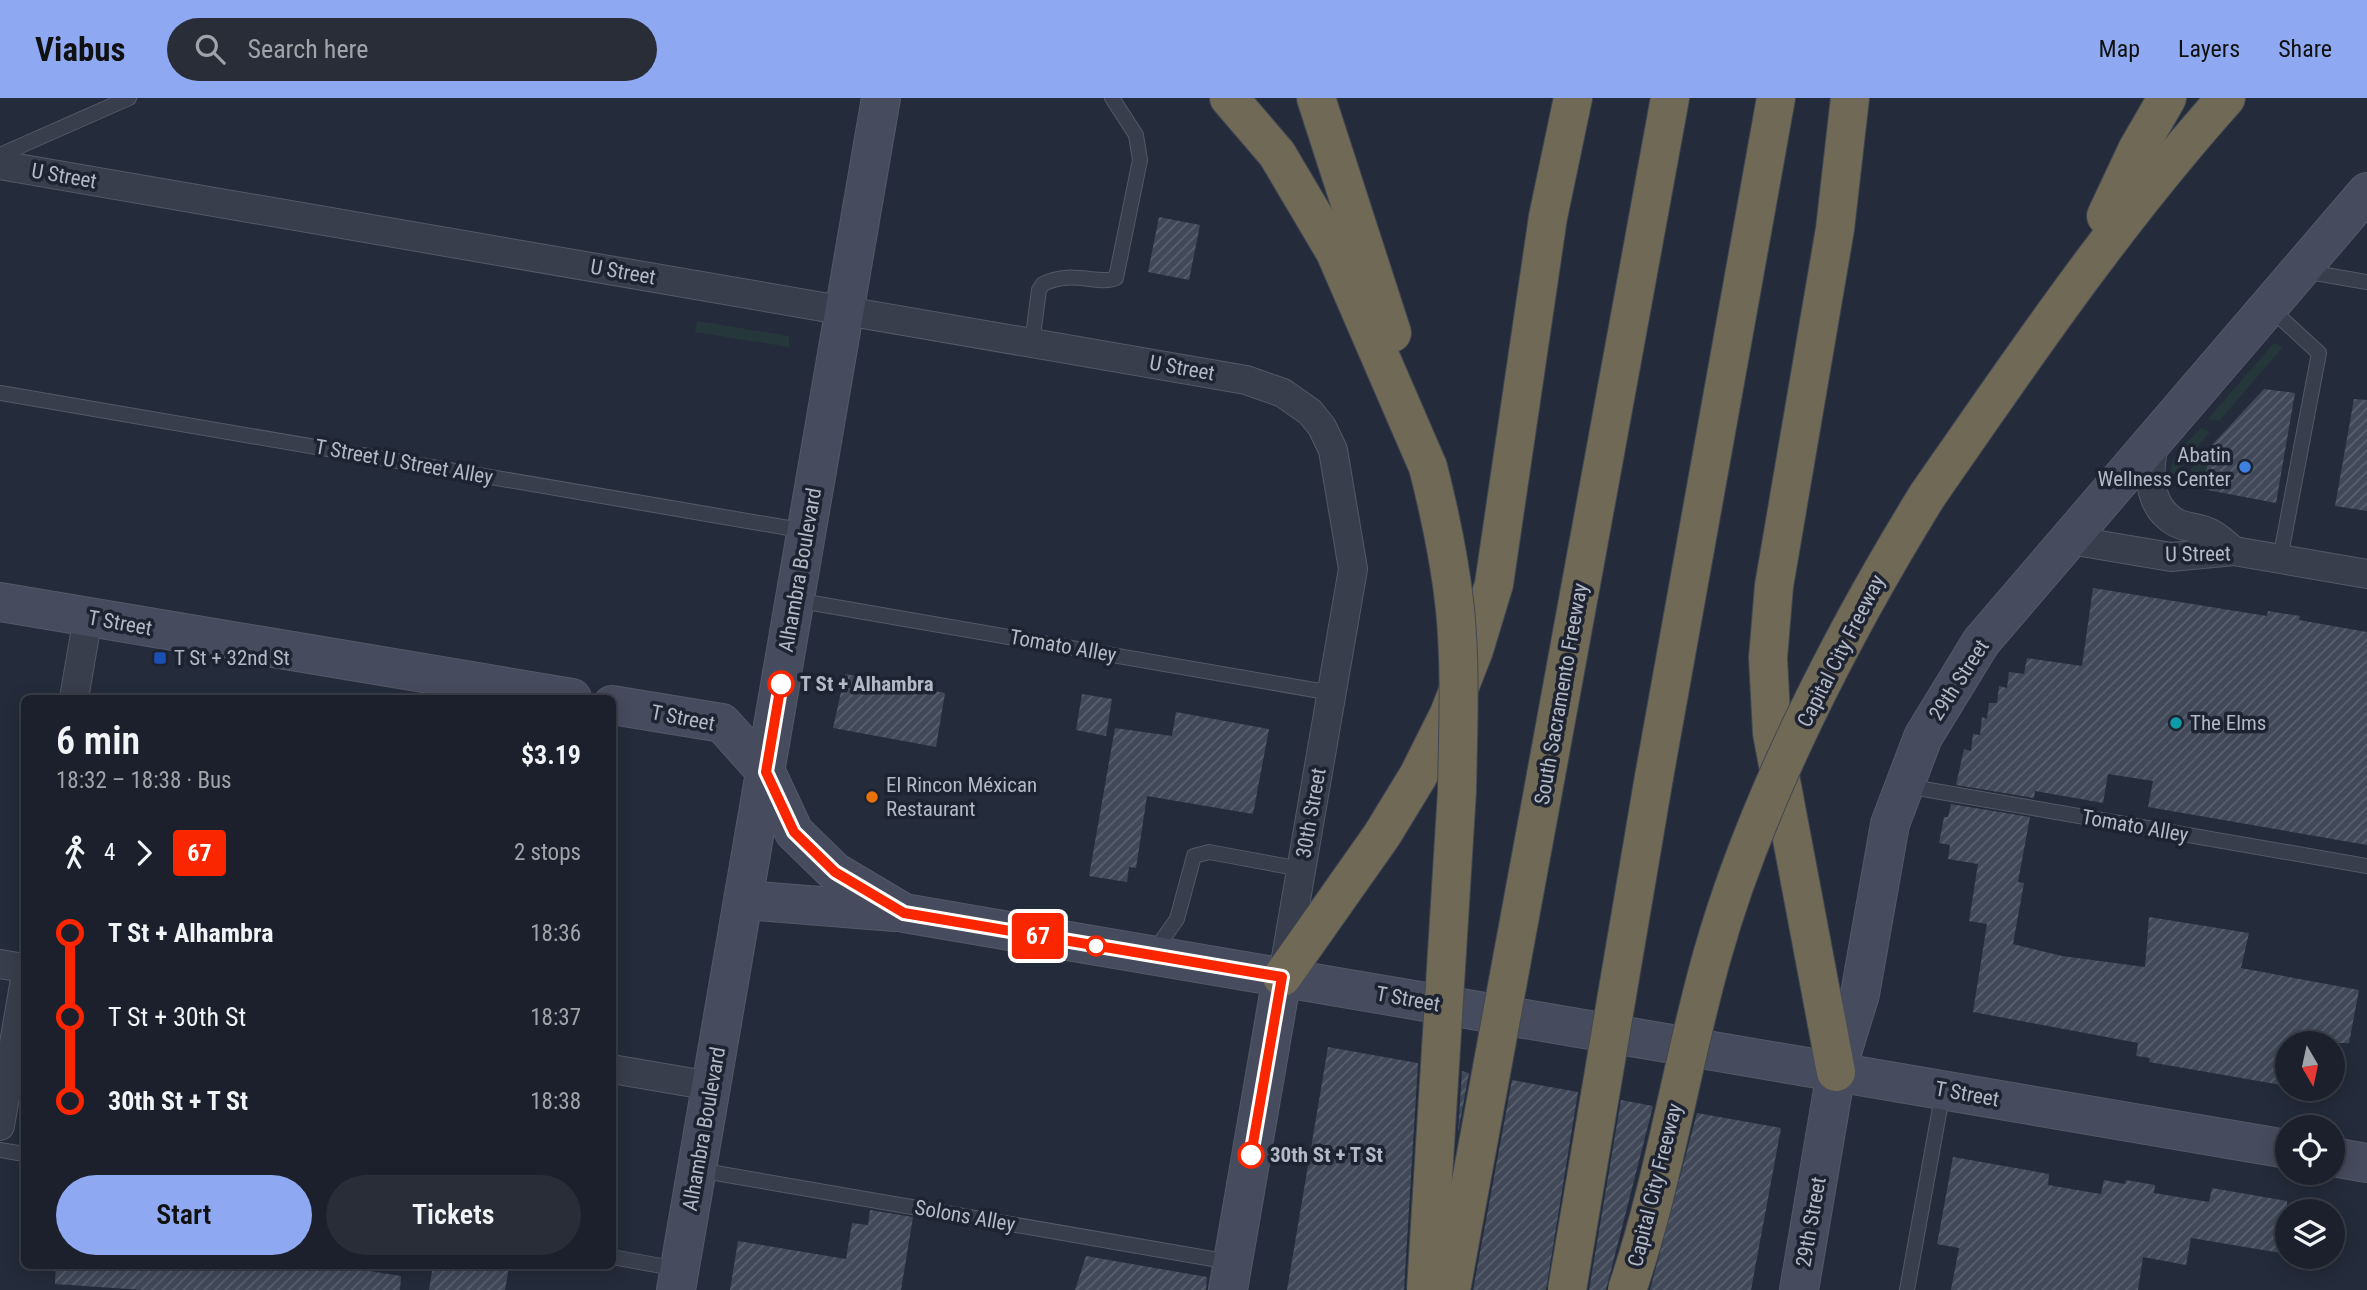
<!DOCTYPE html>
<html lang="en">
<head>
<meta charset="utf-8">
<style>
  body { margin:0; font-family:"Roboto Condensed",sans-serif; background:#282d38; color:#f1f3f6; height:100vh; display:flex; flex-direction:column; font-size:26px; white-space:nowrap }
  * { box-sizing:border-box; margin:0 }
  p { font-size:23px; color:#a0a3a9 }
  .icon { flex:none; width:38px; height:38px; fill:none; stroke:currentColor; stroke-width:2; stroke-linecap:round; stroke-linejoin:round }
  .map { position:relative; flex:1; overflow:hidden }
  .side { position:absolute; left:21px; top:597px; width:595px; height:574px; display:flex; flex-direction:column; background:#1b202c; border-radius:10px; box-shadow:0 4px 18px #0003,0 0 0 2px #393e48 }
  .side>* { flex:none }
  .badge { padding:0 14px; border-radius:5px; font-size:24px; line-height:46px }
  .needle { width:46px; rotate:171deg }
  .buttons { position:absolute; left:2275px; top:933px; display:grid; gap:14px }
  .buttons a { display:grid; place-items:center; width:70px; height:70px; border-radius:50%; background:#1b202c; box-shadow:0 4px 18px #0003,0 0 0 2px #393e48; font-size:35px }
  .map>.badge { position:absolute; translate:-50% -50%; box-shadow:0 0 0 4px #fff }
  .legs { display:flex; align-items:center; gap:10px; height:77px; padding:0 35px; font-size:23px }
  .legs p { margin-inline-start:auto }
  .overview { display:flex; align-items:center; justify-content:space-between; height:119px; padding:0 35px }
  h1 { font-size:38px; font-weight:600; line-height:52px }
  .primary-button { display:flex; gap:14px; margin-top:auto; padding:14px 35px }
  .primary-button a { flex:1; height:80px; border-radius:42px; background:#8ea9f1; color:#111; font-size:28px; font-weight:600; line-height:80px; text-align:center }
  .primary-button a+a { background:#282d38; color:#f1f3f6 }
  ul { padding:0 35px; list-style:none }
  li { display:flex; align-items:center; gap:24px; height:84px; font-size:26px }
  li i { display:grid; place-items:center; width:10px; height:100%; margin:0 9px; background:currentColor }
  li i::after { content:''; width:18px; height:18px; margin:-9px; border:5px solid; border-radius:50%; background:#1b202c }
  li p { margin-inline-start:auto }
  li:first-child i { background:linear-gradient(#0000 50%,currentColor 0) }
  li:last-child i { background:linear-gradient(currentColor 50%,#0000 0) }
  header { display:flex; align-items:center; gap:42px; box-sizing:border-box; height:98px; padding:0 35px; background:#8ea9f1; color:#111 }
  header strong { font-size:33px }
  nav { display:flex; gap:38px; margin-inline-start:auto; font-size:24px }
  .search { width:490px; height:63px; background:#282d38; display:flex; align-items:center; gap:18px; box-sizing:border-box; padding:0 24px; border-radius:38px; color:#a0a3a9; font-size:26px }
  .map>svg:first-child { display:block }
</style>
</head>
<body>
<header>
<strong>Viabus</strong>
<div class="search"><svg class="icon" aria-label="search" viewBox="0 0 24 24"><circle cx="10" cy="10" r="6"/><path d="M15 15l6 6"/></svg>Search here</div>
<nav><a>Map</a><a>Layers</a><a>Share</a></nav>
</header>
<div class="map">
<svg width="2367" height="1192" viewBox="0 0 2367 1192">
  <defs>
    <pattern id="building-hatch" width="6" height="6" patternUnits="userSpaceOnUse" patternTransform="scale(1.75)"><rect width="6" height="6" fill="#414959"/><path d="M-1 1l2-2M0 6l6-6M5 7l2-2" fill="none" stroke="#5a616f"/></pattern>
  </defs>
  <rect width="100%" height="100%" fill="#242b3a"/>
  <g fill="#26373b">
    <polygon points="697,223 789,238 789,249 695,234"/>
    <polygon points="2274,245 2283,249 2219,323 2208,321"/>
    <path d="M2201,330L2210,334L2171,380C2166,361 2189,343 2201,330Z"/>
    <polygon points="2212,348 2202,391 2191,389 2188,384 2191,371"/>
  </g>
  <g fill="url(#building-hatch)">
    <polygon points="1159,119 1200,127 1189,182 1148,174"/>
    <polygon points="2264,291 2295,295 2276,405 2202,391 2212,347"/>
    <polygon points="2354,301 2367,302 2367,413 2335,408"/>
    <polygon points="2093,490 2267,518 2268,513 2300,518 2299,522 2367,534 2367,747 2148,709 2153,683 2108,676 2103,705 2035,693 2034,700 1956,687 1964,651 1971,653 1973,636 1980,637 1982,619 1987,621 1989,605 1997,605 1999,588 2007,590 2009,574 2024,576 2027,560 2082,568"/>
    <polygon points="845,576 945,595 936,649 833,630"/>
    <polygon points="1082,596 1112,601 1106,638 1076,632"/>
    <polygon points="1176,614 1269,631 1253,716 1147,698 1136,770 1129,769 1127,784 1089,778 1115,630 1172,638"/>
    <polygon points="1951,706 2030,719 2018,784 2024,785 2013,846 2062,858 2145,869 2149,819 2249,835 2241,870 2359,892 2349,945 2287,945 2287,988 2149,964 2150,960 2136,958 2138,945 1973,914 1987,826 1969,823 1978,766 1948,761 1950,747 1939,745 1944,719 1948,719"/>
    <polygon points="1328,949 1418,965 1404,1192 1287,1192"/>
    <polygon points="1462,973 1469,975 1458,1035"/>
    <polygon points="1512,982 1578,994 1546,1192 1473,1192"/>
    <polygon points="1621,1002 1653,1008 1606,1192 1589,1192"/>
    <polygon points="1697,1015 1781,1030 1751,1192 1650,1192"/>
    <polygon points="1953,1059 2049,1076 2048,1087 2101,1096 2104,1082 2125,1086 2126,1082 2155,1087 2154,1095 2209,1104 2212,1090 2287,1103 2287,1156 2191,1140 2186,1167 2143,1159 2138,1192 1951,1192 1959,1150 1937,1146"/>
    <polygon points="870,1112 913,1119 901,1192 730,1192 738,1143 846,1161 852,1125 868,1127"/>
    <polygon points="1086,1158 1207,1179 1206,1192 1075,1192"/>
    <polygon points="56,1167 332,1167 401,1178 400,1192 143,1192 55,1186"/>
    <polygon points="433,1167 509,1169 505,1192 429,1192"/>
  </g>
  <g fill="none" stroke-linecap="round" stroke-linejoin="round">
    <g stroke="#535966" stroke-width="16">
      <g id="lane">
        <polyline points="0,57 129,0"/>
        <polyline points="2303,173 2367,184"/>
        <polyline points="2270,210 2319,255 2280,461"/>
        <path d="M1032,245L1039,192L1043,186C1072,171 1099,188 1116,180L1140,62L1136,37L1112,0"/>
        <polyline points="0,295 806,433"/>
        <polyline points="795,502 1332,595"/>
        <polyline points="1906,688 2367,768"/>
        <polyline points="1153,855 1177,821 1194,758 1209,754 1301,771"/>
        <polyline points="0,1052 24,1056"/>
        <polyline points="698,1072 1230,1164"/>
        <polyline points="612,1159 678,1171"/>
        <polyline points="1907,1192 1943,993"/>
      </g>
    </g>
    <g stroke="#535966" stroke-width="30">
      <g id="street">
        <polyline points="0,67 1246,282 1283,295 1310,314 1322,329 1333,352 1353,471 1284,871"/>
        <path d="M2155,342C2148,370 2146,409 2177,425C2187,430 2198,429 2208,434C2217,437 2226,447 2234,453"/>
        <polyline points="2070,442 2171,459 2234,453 2367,476"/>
        <polyline points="74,600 88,519"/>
        <polyline points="0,866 24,870"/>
        <polyline points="612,971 711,988"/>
        <polyline points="0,1028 24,887"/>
      </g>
    </g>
    <g stroke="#535966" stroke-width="40">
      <g id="secondary">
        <polyline points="0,504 572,600"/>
        <polyline points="612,607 722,625 766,674 794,734 835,774 904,815 2287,1051"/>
        <polyline points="744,802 895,814"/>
        <polyline points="2333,1059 2367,1065"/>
        <polyline points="676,1192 881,0"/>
        <polyline points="1228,1192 1282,879"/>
        <polyline points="1799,1192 1836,974 1860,896 1890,726 1923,639 1981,544 2367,94"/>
      </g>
    </g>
    <g stroke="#404653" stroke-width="40">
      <g id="highway">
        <polyline points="1229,0 1277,56 1335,154 1428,369"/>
        <polyline points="1316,0 1392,235"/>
        <polyline points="2106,118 2137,52 2167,0"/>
        <path d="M1927,398C2022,261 2115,124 2226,0"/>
        <polyline points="1546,677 1670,0"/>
        <polyline points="1654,679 1776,0"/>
        <polyline points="1282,879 1382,737 1418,678 1449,616 1474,552 1494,486 1548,119 1573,0"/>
        <polyline points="1836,974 1772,635 1768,560 1774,488 1835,131 1850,0"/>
      </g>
    </g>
    <use href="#lane" stroke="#383e4b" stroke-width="14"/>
    <use href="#street" stroke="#383e4b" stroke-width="28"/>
    <use href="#secondary" stroke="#464c5d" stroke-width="38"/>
    <use href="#highway" stroke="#706955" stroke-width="38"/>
    <g stroke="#404653" stroke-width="40" stroke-linecap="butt">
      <g id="highway-bridge">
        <path d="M1426,1192L1457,693C1458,633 1461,571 1455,511C1450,463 1440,416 1428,369"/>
        <polyline points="1451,1192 1546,677"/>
        <polyline points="1567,1192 1654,679"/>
        <path d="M1627,1192C1664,1084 1681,968 1712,858C1756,702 1842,536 1927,398"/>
      </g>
    </g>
    <use href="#highway-bridge" stroke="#706955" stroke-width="38"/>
  </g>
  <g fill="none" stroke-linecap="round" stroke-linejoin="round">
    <g stroke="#fff" stroke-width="16">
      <polyline id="line-1" points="781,586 766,674 794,734 835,774 904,815 1282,879 1251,1057"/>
    </g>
    <use href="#line-1" stroke="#fa2600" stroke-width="10"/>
  </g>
  <circle fill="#3f7fe0" stroke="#1d2330" stroke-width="2.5" cx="2245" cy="369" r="7"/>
  <rect fill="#1a4fb4" stroke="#1d2330" stroke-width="2.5" x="153" y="553" width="14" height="14" rx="3.5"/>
  <g fill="#fff" stroke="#fa2600" stroke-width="3.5">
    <circle cx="781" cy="586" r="12"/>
    <circle cx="1096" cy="848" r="9"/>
    <circle cx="1251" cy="1057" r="12"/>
  </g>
  <circle fill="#0f9aa8" stroke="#1d2330" stroke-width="2.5" cx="2176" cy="625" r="7"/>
  <circle fill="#e8710a" stroke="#1d2330" stroke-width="2.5" cx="872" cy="699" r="7"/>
  <g text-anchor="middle" stroke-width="7" stroke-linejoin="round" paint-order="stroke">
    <g font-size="21" fill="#b3b9c6" stroke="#1d2330">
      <text transform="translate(64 78) rotate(10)" y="7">U Street</text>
      <text transform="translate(623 174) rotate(10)" y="7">U Street</text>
      <text transform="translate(1182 270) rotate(10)" y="7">U Street</text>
      <text transform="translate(404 364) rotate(10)" y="7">T Street U Street Alley</text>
      <text transform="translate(2198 456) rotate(-1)" y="7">U Street</text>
      <text transform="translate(800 472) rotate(-80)" y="7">Alhambra Boulevard</text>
      <text transform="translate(120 525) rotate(10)" y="7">T Street</text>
      <text transform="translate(1063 548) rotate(10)" y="7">Tomato Alley</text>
      <text transform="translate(1841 553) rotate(-63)" y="7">Capital City Freeway</text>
      <text transform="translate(1959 582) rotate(-57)" y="7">29th Street</text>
      <text transform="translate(1561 596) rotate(-80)" y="7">South Sacramento Freeway</text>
      <text transform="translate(683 620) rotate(11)" y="7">T Street</text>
      <text transform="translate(1311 715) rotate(-80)" y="7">30th Street</text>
      <text transform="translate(2135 728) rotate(10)" y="7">Tomato Alley</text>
      <text transform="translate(1408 901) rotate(10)" y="7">T Street</text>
      <text transform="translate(1967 996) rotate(10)" y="7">T Street</text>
      <text transform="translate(704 1031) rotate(-80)" y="7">Alhambra Boulevard</text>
      <text transform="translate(1655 1087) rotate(-76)" y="7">Capital City Freeway</text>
      <text transform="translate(965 1118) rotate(10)" y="7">Solons Alley</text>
      <text transform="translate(1811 1124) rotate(-80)" y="7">29th Street</text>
    </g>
    <g font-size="21" fill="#b3b9c6" stroke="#1d2330" text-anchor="start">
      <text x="2231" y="364" text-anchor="end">Abatin<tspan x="2231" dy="24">Wellness Center</tspan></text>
      <text x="174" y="567">T St + 32nd St</text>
      <text x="2190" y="632">The Elms</text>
      <text x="886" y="694">El Rincon Méxican<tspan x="886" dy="24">Restaurant</tspan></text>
    </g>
    <g font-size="21" font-weight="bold" fill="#b3b9c6" stroke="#1d2330" text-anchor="start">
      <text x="800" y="593">T St + Alhambra</text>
      <text x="1270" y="1064">30th St + T St</text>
    </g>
  </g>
</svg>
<div class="buttons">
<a><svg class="needle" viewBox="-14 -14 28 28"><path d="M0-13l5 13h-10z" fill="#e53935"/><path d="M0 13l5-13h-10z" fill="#a0a3a9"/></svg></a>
<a><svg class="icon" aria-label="locate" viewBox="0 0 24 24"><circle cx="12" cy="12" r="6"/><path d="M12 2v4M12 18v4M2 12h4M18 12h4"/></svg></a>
<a><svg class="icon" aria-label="layers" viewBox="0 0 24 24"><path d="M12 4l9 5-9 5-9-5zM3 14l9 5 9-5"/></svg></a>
</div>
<b class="badge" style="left:1038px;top:838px;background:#fa2600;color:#fff">67</b>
<section class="side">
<div class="overview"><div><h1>6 min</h1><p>18:32 – 18:38 · Bus</p></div><b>$3.19</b></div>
<div class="legs"><svg class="icon" aria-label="walk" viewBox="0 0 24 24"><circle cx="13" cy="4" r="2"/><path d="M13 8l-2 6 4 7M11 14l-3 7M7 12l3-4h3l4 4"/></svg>4<svg class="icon" aria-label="forward" viewBox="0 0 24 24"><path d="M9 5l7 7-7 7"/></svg><b class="badge" style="background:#fa2600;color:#fff">67</b><p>2 stops</p></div>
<ul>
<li><i style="color:#fa2600"></i><b>T St + Alhambra</b><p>18:36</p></li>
<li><i style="color:#fa2600"></i><span>T St + 30th St</span><p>18:37</p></li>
<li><i style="color:#fa2600"></i><b>30th St + T St</b><p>18:38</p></li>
</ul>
<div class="primary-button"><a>Start</a><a>Tickets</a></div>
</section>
</div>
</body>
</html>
